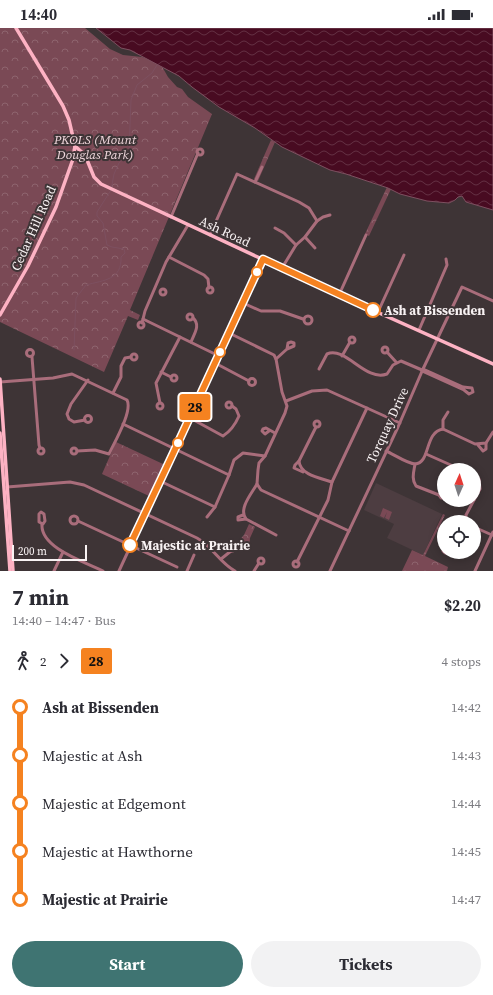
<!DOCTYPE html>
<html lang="en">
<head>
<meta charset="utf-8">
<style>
  body { margin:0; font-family:"Source Serif 4",serif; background:#f2f2f3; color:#2b2b33; height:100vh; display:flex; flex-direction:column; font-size:15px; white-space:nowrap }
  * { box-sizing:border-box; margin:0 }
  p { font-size:13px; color:#7c7c81 }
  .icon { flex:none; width:22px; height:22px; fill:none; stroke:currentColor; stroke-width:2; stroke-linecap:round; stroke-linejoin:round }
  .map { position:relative; height:543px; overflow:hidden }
  .details { display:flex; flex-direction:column; background:#fff; flex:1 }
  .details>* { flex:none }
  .badge { padding:0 8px; border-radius:3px; font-size:14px; line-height:26px }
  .needle { width:26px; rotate:3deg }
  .fabs { position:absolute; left:437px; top:435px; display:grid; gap:8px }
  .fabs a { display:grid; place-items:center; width:44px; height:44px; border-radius:50%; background:#fff; box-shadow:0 2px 10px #0003; font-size:20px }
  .scale { position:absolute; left:12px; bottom:10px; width:75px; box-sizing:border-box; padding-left:4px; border:2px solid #f8f2f3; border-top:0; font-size:11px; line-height:14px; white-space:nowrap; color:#f8f2f3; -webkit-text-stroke:3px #3e3436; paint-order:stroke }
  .map>.badge { position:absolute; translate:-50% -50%; box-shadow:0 0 0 2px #fff }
  .legs { display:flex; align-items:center; gap:6px; height:44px; padding:0 12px; font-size:13px }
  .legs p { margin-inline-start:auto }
  .headline { display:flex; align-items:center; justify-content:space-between; height:68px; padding:0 12px }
  h1 { font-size:22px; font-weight:700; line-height:30px }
  .button { display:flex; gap:8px; margin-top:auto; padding:8px 12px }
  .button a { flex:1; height:46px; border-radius:24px; background:#3f7472; color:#fff; font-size:16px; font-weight:700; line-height:46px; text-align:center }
  .button a+a { background:#f2f2f3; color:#2b2b33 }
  ul { padding:0 12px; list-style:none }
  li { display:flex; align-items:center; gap:14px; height:48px; font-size:15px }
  li i { display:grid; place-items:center; width:6px; height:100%; margin:0 5px; background:currentColor }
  li i::after { content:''; width:10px; height:10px; margin:-5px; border:3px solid; border-radius:50%; background:#fff }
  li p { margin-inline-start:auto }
  li:first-child i { background:linear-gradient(#0000 50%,currentColor 0) }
  li:last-child i { background:linear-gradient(currentColor 50%,#0000 0) }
  .status { display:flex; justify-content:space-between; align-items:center; height:28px; padding:0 20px; background:#fff; direction:ltr }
  .status svg { height:11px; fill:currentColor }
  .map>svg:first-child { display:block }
</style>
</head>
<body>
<div class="status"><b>14:40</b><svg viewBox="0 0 49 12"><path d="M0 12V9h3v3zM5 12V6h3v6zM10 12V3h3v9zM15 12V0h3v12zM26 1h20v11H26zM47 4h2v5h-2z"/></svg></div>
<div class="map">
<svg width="493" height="543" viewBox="0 0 493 543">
  <defs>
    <pattern id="forest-crowns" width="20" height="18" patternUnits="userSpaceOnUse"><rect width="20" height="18" fill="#7a4955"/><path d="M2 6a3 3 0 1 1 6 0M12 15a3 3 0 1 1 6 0" fill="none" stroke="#8e646e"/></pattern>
    <pattern id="water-waves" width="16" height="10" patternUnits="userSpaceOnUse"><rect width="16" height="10" fill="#480b21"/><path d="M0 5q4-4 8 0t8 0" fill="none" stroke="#632f42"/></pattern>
  </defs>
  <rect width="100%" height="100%" fill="#3e3436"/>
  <polygon fill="#4d3d41" points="376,455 442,486 423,527 387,510 394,496 364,482"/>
  <polygon fill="#7a4955" points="383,480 392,484 389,492 385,490 387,484 384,490 380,488"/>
  <g fill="url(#forest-crowns)">
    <polygon points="0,0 85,0 110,21 123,27 142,29 160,35 168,49 177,59 182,61 188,69 212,86 130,282 140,287 138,292 128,288 104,344 0,294"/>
    <polygon points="271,112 275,114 258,153 254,151"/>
    <polygon points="387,159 391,161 369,208 365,206"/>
    <polygon points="116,414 163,436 149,468 102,446"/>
    <polygon points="443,486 445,487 425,528 448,539 447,543 402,543 412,522 423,527"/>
    <polygon points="249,496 255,499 250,510 249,521 240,520 236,516 244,507"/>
  </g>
  <polygon fill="url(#water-waves)" stroke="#7d5060" points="96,0 493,0 493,182 466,174 462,168 458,169 455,172 449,175 427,173 400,166 388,160 346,146 330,142 282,119 255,100 219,79 192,59 179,48 130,22 121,20"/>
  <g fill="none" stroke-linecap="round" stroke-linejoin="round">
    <path stroke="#7d5060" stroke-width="1" d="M74,322L76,270L86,257C104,252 122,252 121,229L125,225L124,221L112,219L107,217L103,195L97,188V184L111,162L114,146L119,135L129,123L131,72L137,57L152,45L157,37"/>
    <g stroke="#a96d7b" stroke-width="3">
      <circle cx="200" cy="124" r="3"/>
      <polyline points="255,154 262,139"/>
      <polyline points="171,189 198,125"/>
      <polyline points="317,193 323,189 330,187"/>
      <polyline points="275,200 284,205 296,217"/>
      <polyline points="210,207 237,146 299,174 309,180 317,193 305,209 296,217 282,240"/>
      <polyline points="305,209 315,220"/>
      <polyline points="169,229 204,247 208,251 209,260"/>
      <circle cx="210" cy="262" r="3"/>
      <circle cx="163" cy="264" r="3"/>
      <polyline points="339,267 366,207"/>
      <polyline points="243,275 261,283 280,283 303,291"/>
      <polyline points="378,284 404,227"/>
      <circle cx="190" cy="289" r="3"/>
      <circle cx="308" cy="292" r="4"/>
      <polyline points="143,291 219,328"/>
      <circle cx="141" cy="297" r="3"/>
      <polyline points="142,295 145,283 166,234 188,197"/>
      <polyline points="419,302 447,237 446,231"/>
      <polyline points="229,305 274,327 276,331 282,364 287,378 285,385 265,428 259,435 258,442 257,456 261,462 349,503"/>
      <circle cx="352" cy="312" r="3"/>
      <path d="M191,314C194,306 201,297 193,290"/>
      <circle cx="385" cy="322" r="3"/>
      <circle cx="30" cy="325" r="3.5"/>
      <polyline points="387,324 396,334"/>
      <circle cx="134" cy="329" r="3"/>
      <polyline points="342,328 350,314"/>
      <polyline points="32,329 39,417 40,420"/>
      <polyline points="276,331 287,321 294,318 294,315 291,314 288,315 287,321"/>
      <polyline points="215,335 249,353"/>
      <path d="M319,341L327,326C346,318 365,354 387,346L393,337L401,333L422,342"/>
      <polyline points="422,343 464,362 469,366 473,364 472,360 463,359 423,341"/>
      <polyline points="161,344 171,349"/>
      <circle cx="174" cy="350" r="3"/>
      <circle cx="252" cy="354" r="3.5"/>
      <path d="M0,354L53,350L72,346L127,372C133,383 114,415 109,426L95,422L77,423"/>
      <polyline points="113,365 121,349 121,338 125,330 131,329"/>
      <polyline points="286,373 312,363 327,362 400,395"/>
      <circle cx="229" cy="377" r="3"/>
      <circle cx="160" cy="378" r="3"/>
      <polyline points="160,375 156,355 180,309"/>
      <circle cx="88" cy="391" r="3.5"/>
      <path d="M190,390L223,408C231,403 235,397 239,388L236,381L232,378"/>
      <polyline points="85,392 74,394 69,391 67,386 71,376 88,352"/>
      <circle cx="317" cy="396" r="3"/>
      <polyline points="123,396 229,447"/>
      <path d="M316,399L299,433C300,447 320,450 332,454"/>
      <polyline points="443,401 443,392 448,384"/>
      <polyline points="269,403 265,406 262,403 263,401 266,400 275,405"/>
      <polyline points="478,417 483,423 486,421 486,415"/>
      <circle cx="74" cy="423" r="3"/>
      <circle cx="41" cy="423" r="3"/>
      <path d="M386,423C393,426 408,436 415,436C431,435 424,404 443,401L475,416L486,415L493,404"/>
      <polyline points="426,426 462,442"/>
      <polyline points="299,433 295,437 294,440 303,444"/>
      <path d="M415,436C414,443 411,451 416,458L439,467"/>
      <polyline points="474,448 479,451 480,461 474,472"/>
      <polyline points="160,453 215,479"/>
      <path d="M257,456C252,465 238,481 246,491L276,507"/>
      <path d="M7,459L70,454L84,457L197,510C212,518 220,535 235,543"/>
      <polyline points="444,466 441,465 439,467 441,470 444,470"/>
      <polygon points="41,484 44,486 45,493 43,496 39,494 39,486"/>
      <polyline points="243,487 238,489 238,492 246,491"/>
      <circle cx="74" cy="492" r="4"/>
      <polyline points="207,489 215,479 229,447 234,432 243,425 265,428"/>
      <polyline points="78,493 177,539"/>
      <polyline points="466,494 466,487 474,472"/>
      <path d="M42,496C40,520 85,534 103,543"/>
      <polyline points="474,499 492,507"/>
      <circle cx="232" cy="520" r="3"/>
      <polyline points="444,518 443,523 445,525 449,524"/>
      <circle cx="261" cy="533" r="3"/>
      <polyline points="221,531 231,523"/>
      <circle cx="296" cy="536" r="3"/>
      <polyline points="297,534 328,472 332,454 367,380"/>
      <polyline points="54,543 63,524"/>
      <polyline points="119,543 263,231"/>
      <polyline points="187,543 194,527"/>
      <polyline points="254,543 259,535"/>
      <polyline points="330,543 398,399 423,341 462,259 493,273"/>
      <polyline points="475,543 493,504"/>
    </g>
    <g stroke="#fdb2c3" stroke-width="3.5">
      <polyline points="75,118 85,127 94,149 101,156 339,267 493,336"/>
      <polyline points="0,287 28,238 56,179 73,131 75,118 69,92 63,78 16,0"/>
      <polyline points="0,351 13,543"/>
      <polyline points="0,405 10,543"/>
    </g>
  </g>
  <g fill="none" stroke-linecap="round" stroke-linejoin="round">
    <g stroke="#fff" stroke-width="9">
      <path id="line-1" d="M130,517C175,422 219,327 263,231L373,282"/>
    </g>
    <use href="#line-1" stroke="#f58220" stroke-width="6"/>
  </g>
  <g fill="#fff" stroke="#f58220" stroke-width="2">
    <circle cx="257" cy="244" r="5"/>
    <circle cx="373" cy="282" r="7"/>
    <circle cx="220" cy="324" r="5"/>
    <circle cx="178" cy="415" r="5"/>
    <circle cx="130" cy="517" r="7"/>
  </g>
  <g text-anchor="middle" stroke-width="4" stroke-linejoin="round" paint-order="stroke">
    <g font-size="13" font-style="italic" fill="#f0d7dc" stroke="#3e3436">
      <text x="95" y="116">PKOLS (Mount<tspan x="95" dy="15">Douglas Park)</tspan></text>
    </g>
    <g font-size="13" fill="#f8f2f3" stroke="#3e3436">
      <text transform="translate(33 200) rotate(-66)" y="5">Cedar Hill Road</text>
      <text transform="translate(225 203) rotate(25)" y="5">Ash Road</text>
      <text transform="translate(387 397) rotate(-65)" y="5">Torquay Drive</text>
    </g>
    <g font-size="13" font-weight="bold" fill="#f8f2f3" stroke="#3e3436" text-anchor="start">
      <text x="384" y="287">Ash at Bissenden</text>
      <text x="141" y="522">Majestic at Prairie</text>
    </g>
  </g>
</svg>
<div class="fabs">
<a><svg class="needle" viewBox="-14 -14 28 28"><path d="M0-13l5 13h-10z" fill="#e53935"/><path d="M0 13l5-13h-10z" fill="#7c7c81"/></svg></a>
<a><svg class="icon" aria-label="locate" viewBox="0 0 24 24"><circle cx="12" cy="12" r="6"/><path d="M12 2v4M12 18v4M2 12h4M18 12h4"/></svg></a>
</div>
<div class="scale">200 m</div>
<b class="badge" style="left:195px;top:379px;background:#f58220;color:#111">28</b>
</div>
<section class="details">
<div class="headline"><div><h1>7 min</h1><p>14:40 – 14:47 · Bus</p></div><b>$2.20</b></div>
<div class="legs"><svg class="icon" aria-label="walk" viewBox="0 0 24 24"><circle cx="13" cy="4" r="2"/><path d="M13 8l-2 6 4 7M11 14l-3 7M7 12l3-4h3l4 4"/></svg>2<svg class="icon" aria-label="forward" viewBox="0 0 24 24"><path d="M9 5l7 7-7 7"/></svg><b class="badge" style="background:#f58220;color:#111">28</b><p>4 stops</p></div>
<ul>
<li><i style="color:#f58220"></i><b>Ash at Bissenden</b><p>14:42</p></li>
<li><i style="color:#f58220"></i><span>Majestic at Ash</span><p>14:43</p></li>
<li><i style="color:#f58220"></i><span>Majestic at Edgemont</span><p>14:44</p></li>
<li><i style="color:#f58220"></i><span>Majestic at Hawthorne</span><p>14:45</p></li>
<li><i style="color:#f58220"></i><b>Majestic at Prairie</b><p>14:47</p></li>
</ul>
<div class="button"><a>Start</a><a>Tickets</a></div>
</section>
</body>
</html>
